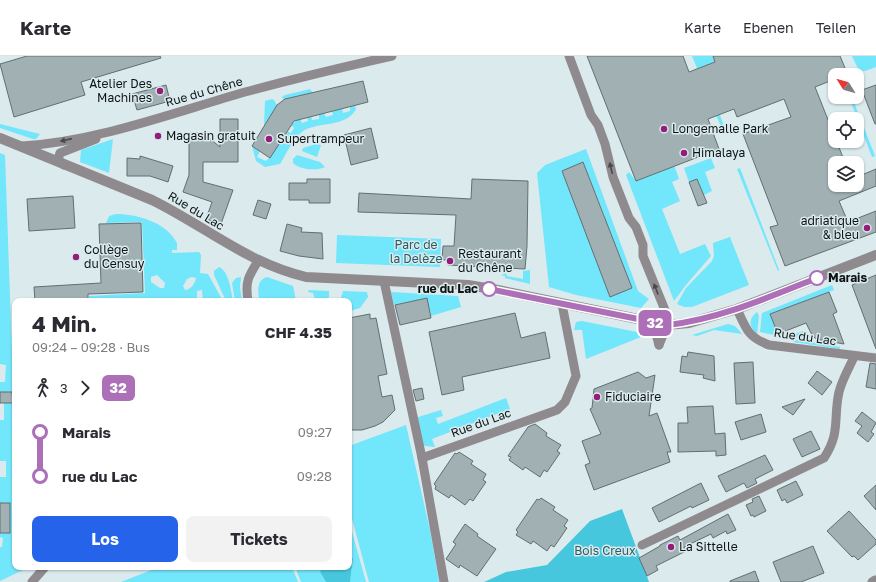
<!DOCTYPE html>
<html lang="de">
<head>
<meta charset="utf-8">
<style>
  body { margin:0; font-family:"Golos Text",sans-serif; background:#f2f2f3; color:#2b2b33; height:100vh; display:flex; flex-direction:column; font-size:15px; white-space:nowrap }
  * { box-sizing:border-box; margin:0 }
  p { font-size:13px; color:#7c7c81 }
  .icon { flex:none; width:22px; height:22px; fill:none; stroke:currentColor; stroke-width:2; stroke-linecap:round; stroke-linejoin:round }
  .map { position:relative; flex:1; overflow:hidden }
  .drawer { position:absolute; left:12px; top:242px; width:340px; height:272px; display:flex; flex-direction:column; background:#fff; border-radius:8px; box-shadow:0 1px 3px #0004 }
  .drawer>* { flex:none }
  .badge { padding:0 8px; border-radius:6px; font-size:14px; line-height:26px }
  .needle { width:26px; rotate:307deg }
  .controls { position:absolute; left:828px; top:12px; display:grid; gap:8px }
  .controls a { display:grid; place-items:center; width:36px; height:36px; border-radius:8px; background:#fff; box-shadow:0 1px 3px #0004; font-size:20px }
  .map>.badge { position:absolute; translate:-50% -50%; box-shadow:0 0 0 2px #fff }
  .legs { display:flex; align-items:center; gap:6px; height:44px; padding:0 20px; font-size:13px }
  .legs p { margin-inline-start:auto }
  .head { display:flex; align-items:center; justify-content:space-between; height:68px; padding:0 20px }
  h1 { font-size:22px; font-weight:700; line-height:30px }
  .button { display:flex; gap:8px; margin-top:auto; padding:8px 20px }
  .button a { flex:1; height:46px; border-radius:8px; background:#2563eb; color:#fff; font-size:16px; font-weight:700; line-height:46px; text-align:center }
  .button a+a { background:#f2f2f3; color:#2b2b33 }
  ul { padding:0 20px; list-style:none }
  li { display:flex; align-items:center; gap:14px; height:44px; font-size:15px }
  li i { display:grid; place-items:center; width:6px; height:100%; margin:0 5px; background:currentColor }
  li i::after { content:''; width:10px; height:10px; margin:-5px; border:3px solid; border-radius:50%; background:#fff }
  li p { margin-inline-start:auto }
  li:first-child i { background:linear-gradient(#0000 50%,currentColor 0) }
  li:last-child i { background:linear-gradient(currentColor 50%,#0000 0) }
  header { display:flex; align-items:center; gap:24px; box-sizing:border-box; height:56px; padding:0 20px; background:#fff; border-bottom:1px solid #e1e1e2 }
  header strong { font-size:19px }
  nav { display:flex; gap:22px; margin-inline-start:auto; font-size:14px }
  .map>svg:first-child { display:block }
</style>
</head>
<body>
<header>
<strong>Karte</strong>
<nav><a>Karte</a><a>Ebenen</a><a>Teilen</a></nav>
</header>
<div class="map">
<svg width="876" height="526" viewBox="0 0 876 526">
  <rect width="100%" height="100%" fill="#daeaed"/>
  <g fill="#72e6fb" fill-rule="evenodd">
    <polygon points="692,0 713,0 715,6 702,11 724,70 721,71"/>
    <polygon points="852,0 876,0 876,11 865,15 859,15"/>
    <polygon points="310,33 313,37 284,44 282,41 285,39"/>
    <polygon points="849,41 852,41 875,100 872,101"/>
    <polygon points="272,43 274,44 277,49 264,70 265,45"/>
    <path d="M355,49L356,53C346,72 319,65 303,75C292,83 287,97 280,108L265,111L256,105L252,90L260,95L257,101L266,105L270,101L280,86L285,88L288,82L284,79L287,75L291,77L294,72L291,69L300,62L302,67L308,65L307,61L311,60L312,64L319,63V58L324,57L326,61L333,59L332,55L342,52L343,57L350,55V50Z"/>
    <polygon points="0,68 40,78 36,83 33,83 0,72"/>
    <polygon points="113,83 109,117 80,106 81,94"/>
    <polygon points="316,88 321,89 317,101 302,95 303,92"/>
    <path d="M586,93L638,235L649,243L641,252L576,239L549,231L537,117L545,109ZM583,106L605,161L584,169L562,115ZM610,177L632,232L610,240L589,186Z"/>
    <polygon points="0,97 5,99 15,383 15,511 25,511 25,513 0,525 0,491 2,491 3,482 0,481 0,477 10,477 10,448 0,447 0,421 6,421 6,405 0,405 0,364 4,364 4,347 13,347 12,336 0,336 0,326 5,326 6,309 0,308"/>
    <path d="M297,99L320,106L325,111C317,115 300,114 293,107V103Z"/>
    <polygon points="711,102 715,112 705,116 712,135 704,139 697,124 689,126 684,112"/>
    <polygon points="674,109 679,123 672,126 680,145 662,153 680,198 705,188 711,200 686,229 674,245 626,119 629,116 636,125"/>
    <polygon points="740,112 779,214 778,215 737,113"/>
    <path d="M116,158C137,158 166,166 177,187V194H172V197L199,196L201,199L200,217L208,218L223,245H203L202,234L197,235V245H89V240L145,237L142,166L106,167L109,160ZM157,219L165,227L164,232H160L151,226V221ZM192,221L196,222C195,227 191,234 185,234L183,230L187,223Z"/>
    <polygon points="337,179 441,183 440,211 336,207"/>
    <polygon points="730,181 749,229 692,251 684,251 677,248 686,232 712,205 714,200 713,187"/>
    <path d="M219,211C229,215 231,235 233,245H226L214,219V215Z"/>
    <polygon points="530,214 530,228 505,222 505,220 501,219 506,217 507,220 523,223 523,215"/>
    <polygon points="241,221 240,231 242,245 235,245 232,227 236,222"/>
    <path d="M267,221L293,230L296,245H259C259,236 255,225 267,221Z"/>
    <polygon points="832,229 834,234 770,258 778,278 789,280 803,275 804,281 797,281 793,283 760,276 762,257"/>
    <path d="M309,234L329,235V241L326,245C317,245 315,245 313,237L308,236Z"/>
    <polygon points="343,235 367,236 368,241 360,252 350,255 349,245 340,245"/>
    <polygon points="391,236 458,240 461,251 431,260 427,242 394,249"/>
    <path d="M757,256L759,260L757,279C750,271 747,264 757,256Z"/>
    <polygon points="582,265 647,278 651,282 641,281 586,303 582,274 574,274 576,266"/>
    <polygon points="728,268 735,270 742,278 714,274 697,280 692,279"/>
    <polygon points="797,284 840,291 840,293 793,286"/>
    <polygon points="506,342 510,353 432,383 435,391 425,390 422,388 415,362 441,354 443,360 436,362 438,368"/>
    <polygon points="406,369 430,474 439,526 369,526 351,459 349,459 349,390"/>
    <polygon points="349,465 366,526 350,526 353,503 349,496"/>
    <polygon points="159,511 292,511 298,526 121,526"/>
    <polygon points="295,511 322,511 320,516 326,526 301,526"/>
  </g>
  <g fill="#47c7dd">
    <polygon points="622,453 649,526 484,526 506,516 547,509 590,465"/>
    <polygon points="349,496 353,503 350,526 326,526 320,516 322,511 349,511"/>
  </g>
  <g fill="#a1b0b3" stroke="#626f72">
    <polygon points="27,0 160,0 161,2 81,26 85,39 14,61 0,8"/>
    <polygon points="587,0 683,0 689,16 715,6 713,0 840,0 848,19 835,19 835,23 815,31 844,104 835,107 835,129 857,129 857,121 876,113 876,130 839,145 848,166 876,155 876,176 785,210 770,171 778,169 743,78 791,61 784,43 737,61 734,53 708,63 719,93 636,125"/>
    <polygon points="363,25 368,46 294,65 270,102 252,90 277,49 285,43"/>
    <polygon points="166,29 170,45 137,54 132,38"/>
    <polygon points="876,29 876,68 875,68 862,34"/>
    <polygon points="220,63 238,63 238,106 203,106 203,126 233,134 221,168 206,163 212,146 183,136 189,119 189,77 203,77 220,91"/>
    <polygon points="371,72 378,102 351,109 344,79"/>
    <polygon points="140,100 173,110 168,126 150,120 127,120 127,102 140,103"/>
    <polygon points="583,106 632,232 610,241 562,115"/>
    <polygon points="307,123 330,123 330,147 309,147 309,144 289,144 289,127 307,127"/>
    <polygon points="472,123 528,125 527,190 525,213 448,209 449,204 442,204 443,190 454,190 456,159 358,156 359,137 471,143"/>
    <polygon points="697,123 707,147 698,150 689,126"/>
    <polygon points="73,140 75,172 29,175 27,143"/>
    <polygon points="258,144 271,148 266,163 253,159"/>
    <polygon points="141,167 143,236 88,238 88,245 35,245 34,231 101,227 99,168"/>
    <polygon points="287,168 302,172 301,176 322,177 323,203 299,200 280,195"/>
    <polygon points="876,219 876,293 852,229"/>
    <polygon points="829,236 837,256 833,258 844,288 816,283 812,279 806,267 778,278 770,258"/>
    <polygon points="427,242 431,262 400,269 395,249"/>
    <polygon points="515,257 521,282 545,276 550,302 462,321 464,334 442,339 429,276"/>
    <polygon points="370,258 370,263 376,262 387,318 378,320 382,341 392,339 395,354 383,366 375,370 362,374 349,374 349,262"/>
    <polygon points="688,296 714,300 715,325 703,322 704,319 680,316 682,300 687,301"/>
    <polygon points="753,306 755,347 736,348 734,307"/>
    <polygon points="870,307 876,308 876,333 866,331"/>
    <polygon points="817,315 832,326 822,339 808,327"/>
    <polygon points="638,316 646,322 655,319 649,360 657,357 671,396 667,396 670,406 594,434 585,409 590,407 582,385 601,378 590,353 592,352 594,333"/>
    <polygon points="422,332 424,343 416,345 413,334"/>
    <polygon points="0,336 12,336 13,347 0,347"/>
    <polygon points="805,343 793,359 782,351"/>
    <polygon points="713,350 715,378 725,377 726,399 716,400 716,395 678,396 678,367 688,367 687,351"/>
    <polygon points="862,356 876,367 871,376 874,378 868,386 857,377 862,370 855,365"/>
    <polygon points="761,358 766,376 741,384 735,366"/>
    <polygon points="535,368 547,377 546,380 561,389 557,395 560,397 547,416 544,414 540,421 525,411 523,414 509,404 511,401 508,400 528,371"/>
    <polygon points="811,375 820,393 802,401 793,383"/>
    <polygon points="459,396 473,405 471,408 486,418 483,424 486,426 473,445 470,443 465,449 451,439 449,442 435,433 436,430 434,428 455,397 457,398"/>
    <polygon points="765,399 773,414 755,423 757,427 747,432 744,427 726,436 718,420"/>
    <polygon points="796,425 803,439 787,447 785,443 782,445 777,434"/>
    <polygon points="701,427 709,444 692,452 691,450 659,466 652,452"/>
    <polygon points="876,429 876,454 864,440"/>
    <polygon points="759,440 766,455 754,461 753,459 751,460 746,449 753,446 752,443"/>
    <polygon points="541,442 555,451 553,454 568,464 564,470 567,472 554,491 551,489 547,495 533,485 531,488 516,479 518,476 516,474 537,443 539,444"/>
    <rect x="0" y="447" width="10" height="30"/>
    <polygon points="849,455 876,484 876,488 858,504 854,500 852,501 827,475"/>
    <polygon points="728,458 736,474 727,478 726,475 713,482 711,478 684,491 686,495 656,510 658,514 647,520 639,502 660,490 660,489 678,480 680,484"/>
    <polygon points="465,468 478,478 477,480 496,493 477,520 460,509 459,512 446,503 456,488 453,486"/>
    <polygon points="813,490 824,517 801,526 781,526 773,506"/>
    <polygon points="755,515 759,526 730,526 730,525"/>
  </g>
  <g fill="none" stroke-linecap="round" stroke-linejoin="round">
    <g stroke="#8f8a8d" stroke-width="9">
      <polyline points="569,0 591,59 598,69 605,88 613,121 629,162 636,171 643,189 643,200 671,269"/>
      <path d="M22,90C99,85 172,57 245,36C293,23 343,11 392,0"/>
      <polyline points="64,109 58,103 60,97 96,83"/>
      <polyline points="384,225 422,402 444,526"/>
      <path d="M248,245C245,226 248,221 258,205"/>
      <path d="M737,253C746,273 748,281 769,289L876,302"/>
      <polyline points="653,267 659,289"/>
      <polyline points="659,289 667,269"/>
      <polyline points="422,402 557,354 565,346 576,320 562,248"/>
      <path d="M642,489L824,402C841,376 833,363 839,336C842,324 849,312 854,301"/>
      <polyline points="32,526 45,511"/>
      <polyline points="872,526 875,524"/>
    </g>
    <path stroke="#8f8a8d" stroke-width="10" d="M0,82L152,144C205,170 247,207 306,221L468,229L498,234L667,269L689,267L737,253L876,199"/>
  </g>
  <defs><path id="oneway-solid" d="M-6-.8H1V-3.2L6.5 0L1 3.2V.8H-6Z"/></defs>
  <g fill="#48494b">
    <use href="#oneway-solid" transform="translate(66 84) rotate(167)"/>
    <use href="#oneway-solid" transform="translate(611 112) rotate(-103)"/>
    <use href="#oneway-solid" transform="translate(656 233) rotate(-111)"/>
  </g>
  <g fill="none" stroke-linecap="round" stroke-linejoin="round">
    <g stroke="#fff" stroke-width="9">
      <path id="line-1" d="M489,233L668,269C720,263 769,241 817,222"/>
    </g>
    <use href="#line-1" stroke="#ac6fb8" stroke-width="6"/>
  </g>
  <g fill="#941d7a" stroke="#daeaed" stroke-width="1.5">
    <circle cx="160" cy="35" r="4"/>
    <circle cx="664" cy="73" r="4"/>
    <circle cx="158" cy="80" r="4"/>
    <circle cx="269" cy="83" r="4"/>
    <circle cx="684" cy="97" r="4"/>
    <circle cx="867" cy="172" r="4"/>
    <circle cx="76" cy="201" r="4"/>
    <circle cx="450" cy="205" r="4"/>
    <circle cx="597" cy="341" r="4"/>
    <circle cx="671" cy="491" r="4"/>
  </g>
  <g fill="#fff" stroke="#ac6fb8" stroke-width="2">
    <circle cx="817" cy="222" r="7"/>
    <circle cx="489" cy="233" r="7"/>
  </g>
  <g text-anchor="middle" stroke-width="3" stroke-linejoin="round" paint-order="stroke">
    <g font-size="12" fill="#0e1415" stroke="#daeaed" text-anchor="start">
      <text x="152" y="32" text-anchor="end">Atelier Des<tspan x="152" dy="14">Machines</tspan></text>
      <text x="672" y="77">Longemalle Park</text>
      <text x="166" y="84">Magasin gratuit</text>
      <text x="277" y="87">Supertrampeur</text>
      <text x="692" y="101">Himalaya</text>
      <text x="859" y="169" text-anchor="end">adriatique<tspan x="859" dy="14">&amp; bleu</tspan></text>
      <text x="84" y="198">Collège<tspan x="84" dy="14">du Censuy</tspan></text>
      <text x="458" y="202">Restaurant<tspan x="458" dy="14">du Chêne</tspan></text>
      <text x="605" y="345">Fiduciaire</text>
      <text x="679" y="495">La Sittelle</text>
    </g>
    <g font-size="12" fill="#0e1415" stroke="#daeaed">
      <text transform="translate(204 36) rotate(-16)" y="4">Rue du Chêne</text>
      <text transform="translate(196 155) rotate(31)" y="4">Rue du Lac</text>
      <text transform="translate(805 281) rotate(8)" y="4">Rue du Lac</text>
      <text transform="translate(481 367) rotate(-20)" y="4">Rue du Lac</text>
    </g>
    <g font-size="12" fill="#275c65" stroke="#daeaed">
      <text x="416" y="193">Parc de<tspan x="416" dy="14">la Delèze</tspan></text>
      <text x="605" y="499">Bois Creux</text>
    </g>
    <g font-size="12" font-weight="bold" fill="#0e1415" stroke="#daeaed" text-anchor="start">
      <text x="828" y="226">Marais</text>
      <text x="478" y="237" text-anchor="end">rue du Lac</text>
    </g>
  </g>
</svg>
<div class="controls">
<a><svg class="needle" viewBox="-14 -14 28 28"><path d="M0-13l5 13h-10z" fill="#e53935"/><path d="M0 13l5-13h-10z" fill="#7c7c81"/></svg></a>
<a><svg class="icon" aria-label="locate" viewBox="0 0 24 24"><circle cx="12" cy="12" r="6"/><path d="M12 2v4M12 18v4M2 12h4M18 12h4"/></svg></a>
<a><svg class="icon" aria-label="layers" viewBox="0 0 24 24"><path d="M12 4l9 5-9 5-9-5zM3 14l9 5 9-5"/></svg></a>
</div>
<b class="badge" style="left:655px;top:267px;background:#ac6fb8;color:#fff">32</b>
<section class="drawer">
<div class="head"><div><h1>4 Min.</h1><p>09:24 – 09:28 · Bus</p></div><b>CHF 4.35</b></div>
<div class="legs"><svg class="icon" aria-label="walk" viewBox="0 0 24 24"><circle cx="13" cy="4" r="2"/><path d="M13 8l-2 6 4 7M11 14l-3 7M7 12l3-4h3l4 4"/></svg>3<svg class="icon" aria-label="forward" viewBox="0 0 24 24"><path d="M9 5l7 7-7 7"/></svg><b class="badge" style="background:#ac6fb8;color:#fff">32</b></div>
<ul>
<li><i style="color:#ac6fb8"></i><b>Marais</b><p>09:27</p></li>
<li><i style="color:#ac6fb8"></i><b>rue du Lac</b><p>09:28</p></li>
</ul>
<div class="button"><a>Los</a><a>Tickets</a></div>
</section>
</div>
</body>
</html>
